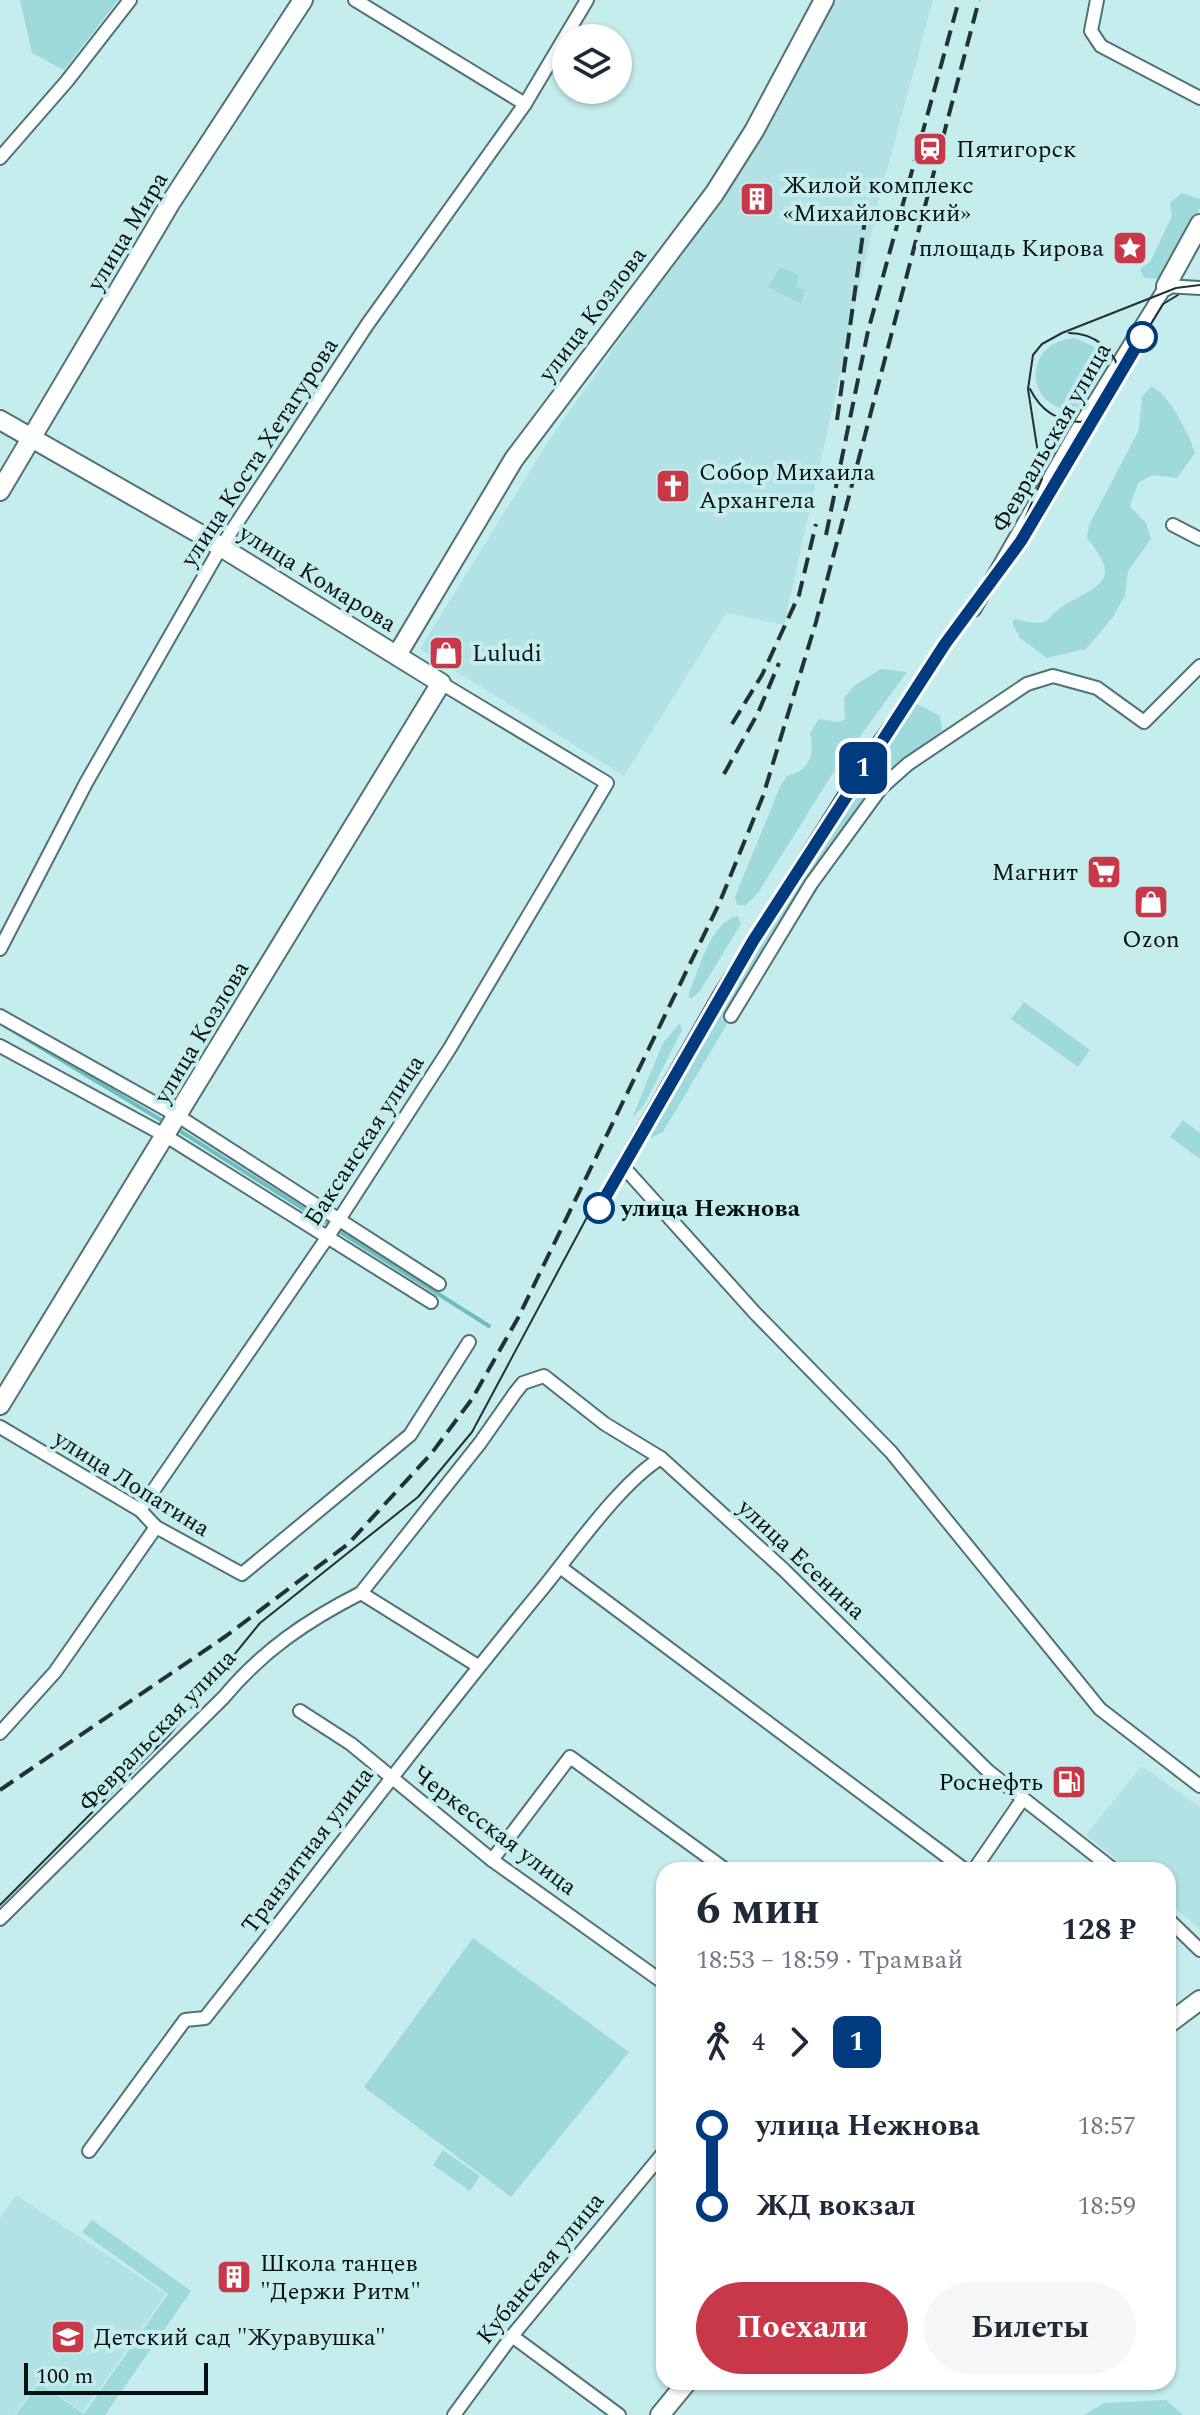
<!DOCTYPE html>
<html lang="ru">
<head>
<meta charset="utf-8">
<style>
  body { margin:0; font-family:Spectral,serif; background:#f6f6f7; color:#1f2937; height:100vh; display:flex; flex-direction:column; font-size:30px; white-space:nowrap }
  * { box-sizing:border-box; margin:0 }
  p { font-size:26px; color:#747a83 }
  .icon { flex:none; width:44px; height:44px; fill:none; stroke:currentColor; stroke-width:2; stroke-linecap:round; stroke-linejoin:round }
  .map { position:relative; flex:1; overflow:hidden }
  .details { position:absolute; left:656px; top:1862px; width:520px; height:528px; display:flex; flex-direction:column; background:#fff; border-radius:24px; box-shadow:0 2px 6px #0004 }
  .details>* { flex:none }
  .badge { padding:0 16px; border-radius:12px; font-size:28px; line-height:52px }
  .fabs { position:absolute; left:552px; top:24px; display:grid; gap:16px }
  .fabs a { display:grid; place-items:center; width:80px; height:80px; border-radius:50%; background:#fff; box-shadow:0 2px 6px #0004; font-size:40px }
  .scale { position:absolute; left:24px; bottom:20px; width:184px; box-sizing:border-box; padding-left:8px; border:4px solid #041111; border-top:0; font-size:22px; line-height:28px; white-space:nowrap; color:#041111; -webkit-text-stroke:6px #c6edee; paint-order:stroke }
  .map>.badge { position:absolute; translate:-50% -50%; box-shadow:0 0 0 4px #fff }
  .legs { display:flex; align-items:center; gap:12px; height:88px; padding:0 40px; font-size:26px }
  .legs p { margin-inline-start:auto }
  .overview { display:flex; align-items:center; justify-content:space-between; height:136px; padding:0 40px }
  h1 { font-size:44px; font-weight:700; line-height:60px }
  .primary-button { display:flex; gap:16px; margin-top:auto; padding:16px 40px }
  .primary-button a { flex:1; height:92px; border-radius:48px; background:#c93849; color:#fff; font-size:32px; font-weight:700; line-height:92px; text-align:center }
  .primary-button a+a { background:#f6f6f7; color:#1f2937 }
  ul { padding:0 40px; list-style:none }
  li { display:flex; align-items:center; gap:28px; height:80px; font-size:30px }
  li i { display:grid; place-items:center; width:12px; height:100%; margin:0 10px; background:currentColor }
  li i::after { content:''; width:20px; height:20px; margin:-10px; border:6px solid; border-radius:50%; background:#fff }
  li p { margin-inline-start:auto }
  li:first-child i { background:linear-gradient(#0000 50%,currentColor 0) }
  li:last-child i { background:linear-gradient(currentColor 50%,#0000 0) }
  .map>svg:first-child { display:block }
</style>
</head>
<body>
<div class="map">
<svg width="1200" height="2415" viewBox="0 0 1200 2415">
  <rect width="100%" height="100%" fill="#c6edee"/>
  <g fill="#b2e2e4">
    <polygon points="831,0 933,0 880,195 784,625 726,613 624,776 420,649 549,440 719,199"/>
    <polygon points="1142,1766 1200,1807 1200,1929 1168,1902 1168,1870 1129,1870 1086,1835"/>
    <polygon points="16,2195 166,2294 83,2412 38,2381 15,2415 0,2415 0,2218"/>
  </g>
  <g fill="#9ed9db">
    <polygon points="20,0 118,0 64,70 32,53"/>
    <polygon points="1182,193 1200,199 1200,208 1160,279 1144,278 1140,269 1150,262 1172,216 1170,203"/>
    <polygon points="780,267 799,275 796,287 805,290 801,304 768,287"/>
    <path d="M1074,338L1095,347L1106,364L1080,410C1025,415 1019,343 1074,338Z"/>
    <path d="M1151,387C1168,391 1190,436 1195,453L1177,478L1152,475L1138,483L1130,506L1146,523L1151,539L1128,571L1125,595L1113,617L1086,649L1047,658L1020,638L1012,623L1015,619C1057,629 1041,617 1070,602C1107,582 1118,577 1087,538L1089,525L1139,430L1142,396Z"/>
    <path d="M881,669L907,672L831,776L758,893L746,905H737L735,897L780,787L787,776C810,770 815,756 810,733L819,719L840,722L845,719L844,698L855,685Z"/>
    <polygon points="915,703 940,716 942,731 882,779 825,859 663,1132 651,1138 647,1128 748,954 901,715"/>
    <path d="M738,916L741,924L700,991L691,999L688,996C698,973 710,921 738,916Z"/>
    <polygon points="1024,1002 1090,1050 1078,1067 1011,1019"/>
    <polygon points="680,1023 682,1030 644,1105 632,1118 663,1043"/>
    <polygon points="1183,1120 1200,1133 1200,1159 1170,1137"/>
    <polygon points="473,1938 629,2052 511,2197 364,2087"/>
    <polygon points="443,2150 480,2176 470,2191 433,2165"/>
    <polygon points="92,2220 191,2291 105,2415 16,2415 39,2383 84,2414 168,2294 82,2232"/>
    <polygon points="1166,2400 1183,2415 1084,2415 1104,2403"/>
  </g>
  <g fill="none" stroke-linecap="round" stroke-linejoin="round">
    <g stroke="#70bdc0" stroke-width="4">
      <polyline points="5,1026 166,1123"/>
      <polyline points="177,1129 489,1326"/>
    </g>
    <g stroke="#517375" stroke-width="16">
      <g id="street">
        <polyline points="355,0 525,104"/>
        <polyline points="1097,0 1091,31 1101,46 1200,98"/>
        <polyline points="0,158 67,81 130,0"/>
        <polyline points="1173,525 1200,539"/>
        <polyline points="974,610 1074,435 1166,286 1200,288"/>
        <polyline points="0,949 86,783 221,547 367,325 525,104 587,0"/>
        <polyline points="0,1016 178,1116 439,1284"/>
        <polyline points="731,1016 811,884 881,788 908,764 1027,684 1053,676 1097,688 1144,722 1200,666"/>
        <polyline points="0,1046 166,1136 431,1302"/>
        <polyline points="629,1173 755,1313 891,1452 1100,1709 1200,1786"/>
        <polyline points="0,1427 140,1510 156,1527 242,1574 410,1435 469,1342"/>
        <polyline points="140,1510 329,1235 450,1048 607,783 441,683"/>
        <polyline points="560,1567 965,1870"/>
        <polyline points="361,1593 480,1443 515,1393 523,1383 544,1376 605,1424 661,1458 784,1570 988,1771 1114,1870"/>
        <polyline points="300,1711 351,1744 492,1860 664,1983"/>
        <polyline points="0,1733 55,1672 156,1527"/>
        <polyline points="492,1860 570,1757 726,1870"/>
        <polyline points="974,1870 1022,1800"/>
        <path d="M0,1919L224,1697C263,1650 308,1620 361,1593L478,1666"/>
        <polyline points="1168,1919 1200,1950"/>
        <path d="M89,2151L185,2020L205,2018C317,1877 424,1732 539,1593C572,1553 619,1484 661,1458"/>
        <polyline points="512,2336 619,2415"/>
        <polyline points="454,2415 512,2336 664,2152"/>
      </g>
    </g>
    <g stroke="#517375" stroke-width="22">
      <g id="secondary">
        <polyline points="1166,286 1200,224"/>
        <polyline points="0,420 200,534 441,683 0,1405"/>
        <polyline points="0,491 171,202 303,0"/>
        <polyline points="397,655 514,459 714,194 754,131 824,0"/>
        <polyline points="1168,2024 1200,2000"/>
        <polyline points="660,2415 687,2382"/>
      </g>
    </g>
    <use href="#street" stroke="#fff" stroke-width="12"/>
    <use href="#secondary" stroke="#fff" stroke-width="18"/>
    <g stroke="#233" stroke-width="2">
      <path d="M1069,333C1094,333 1116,350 1120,375"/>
      <path d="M1030,389C1041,411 1057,421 1081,422L1096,411"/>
      <polyline points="1040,509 1163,304 1178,295"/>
      <polyline points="0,1905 169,1735 260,1623 418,1497 472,1432 616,1163 714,991 863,753 1017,537 1042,479 1028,389 1033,355 1042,344 1062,333 1176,288 1200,285"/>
    </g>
    <g stroke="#233" stroke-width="4" stroke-dasharray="16 8" stroke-linecap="butt">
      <polyline points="837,420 866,212"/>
      <polyline points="826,535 868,331 959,0"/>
      <polyline points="732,724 762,675 799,595 816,524"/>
      <polyline points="724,774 758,713 779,663"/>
      <polyline points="0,1790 226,1636 348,1544 431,1454 472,1399 518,1318 719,904 763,796 816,622 979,0"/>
    </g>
  </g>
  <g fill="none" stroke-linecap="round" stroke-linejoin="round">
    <g stroke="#fff" stroke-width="18">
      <polyline id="line-1" points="599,1208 753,941 945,644 1021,541 1142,337"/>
    </g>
    <use href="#line-1" stroke="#003b80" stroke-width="12"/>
  </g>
  <defs>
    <g id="station-square" transform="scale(1.8)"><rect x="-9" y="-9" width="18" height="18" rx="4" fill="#c93849" stroke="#c6edee"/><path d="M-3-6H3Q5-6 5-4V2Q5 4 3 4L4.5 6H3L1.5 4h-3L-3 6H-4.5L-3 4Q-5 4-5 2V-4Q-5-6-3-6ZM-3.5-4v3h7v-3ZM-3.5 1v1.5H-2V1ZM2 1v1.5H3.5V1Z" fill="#fff"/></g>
    <g id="building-square" transform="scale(1.8)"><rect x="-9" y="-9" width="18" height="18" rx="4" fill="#c93849" stroke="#c6edee"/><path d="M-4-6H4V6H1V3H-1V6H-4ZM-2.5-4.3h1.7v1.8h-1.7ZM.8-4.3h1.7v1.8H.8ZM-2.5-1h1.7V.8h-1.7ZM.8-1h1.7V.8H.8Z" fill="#fff"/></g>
    <g id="sight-square" transform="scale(1.8)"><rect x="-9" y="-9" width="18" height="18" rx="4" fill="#c93849" stroke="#c6edee"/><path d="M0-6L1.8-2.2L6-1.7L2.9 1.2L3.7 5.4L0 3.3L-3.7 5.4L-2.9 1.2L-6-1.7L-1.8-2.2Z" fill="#fff"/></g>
    <g id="church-square" transform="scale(1.8)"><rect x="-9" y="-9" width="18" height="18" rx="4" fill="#c93849" stroke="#c6edee"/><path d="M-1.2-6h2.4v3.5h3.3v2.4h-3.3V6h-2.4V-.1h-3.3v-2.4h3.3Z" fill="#fff"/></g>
    <g id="shop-square" transform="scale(1.8)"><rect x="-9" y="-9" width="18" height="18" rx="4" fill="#c93849" stroke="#c6edee"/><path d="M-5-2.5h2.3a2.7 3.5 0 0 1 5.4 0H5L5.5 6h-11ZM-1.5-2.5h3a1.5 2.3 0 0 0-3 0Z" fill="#fff"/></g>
    <g id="supermarket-square" transform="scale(1.8)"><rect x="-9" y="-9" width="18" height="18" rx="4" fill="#c93849" stroke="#c6edee"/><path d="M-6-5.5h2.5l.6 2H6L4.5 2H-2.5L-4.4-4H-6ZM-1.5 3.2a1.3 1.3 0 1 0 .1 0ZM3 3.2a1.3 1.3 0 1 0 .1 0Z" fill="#fff"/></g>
    <g id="fuel-square" transform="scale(1.8)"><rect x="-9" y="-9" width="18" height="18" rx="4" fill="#c93849" stroke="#c6edee"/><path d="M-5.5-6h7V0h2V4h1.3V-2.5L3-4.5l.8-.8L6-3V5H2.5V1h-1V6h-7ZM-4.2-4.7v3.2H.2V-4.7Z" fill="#fff"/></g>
    <g id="school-square" transform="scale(1.8)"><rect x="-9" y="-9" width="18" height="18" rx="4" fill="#c93849" stroke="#c6edee"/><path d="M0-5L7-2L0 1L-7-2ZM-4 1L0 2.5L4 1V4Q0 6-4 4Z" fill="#fff"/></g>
  </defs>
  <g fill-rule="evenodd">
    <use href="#station-square" x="930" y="149"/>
    <use href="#building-square" x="757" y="199"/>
    <use href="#sight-square" x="1130" y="248"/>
    <use href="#church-square" x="673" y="486"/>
    <use href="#shop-square" x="446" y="653"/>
    <use href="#supermarket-square" x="1104" y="872"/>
    <use href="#shop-square" x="1151" y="902"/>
    <use href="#fuel-square" x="1069" y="1782"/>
    <use href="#building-square" x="234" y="2277"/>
    <use href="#school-square" x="68" y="2337"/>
  </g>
  <g fill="#fff" stroke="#003b80" stroke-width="4">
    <circle cx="1142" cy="337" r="14"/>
    <circle cx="599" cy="1208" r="14"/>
  </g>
  <g text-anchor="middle" stroke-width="8" stroke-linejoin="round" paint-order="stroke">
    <g font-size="24" fill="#041111" stroke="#c6edee" text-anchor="start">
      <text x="956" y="157">Пятигорск</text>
      <text x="783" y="193">Жилой комплекс<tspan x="783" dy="28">«Михайловский»</tspan></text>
      <text x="1104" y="256" text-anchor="end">площадь Кирова</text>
      <text x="699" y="480">Собор Михаила<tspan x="699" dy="28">Архангела</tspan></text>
      <text x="472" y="661">Luludi</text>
      <text x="1078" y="880" text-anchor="end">Магнит</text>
      <text x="1151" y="947" text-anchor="middle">Ozon</text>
      <text x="1043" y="1790" text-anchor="end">Роснефть</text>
      <text x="260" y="2271">Школа танцев<tspan x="260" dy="28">"Держи Ритм"</tspan></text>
      <text x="94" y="2345">Детский сад "Журавушка"</text>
    </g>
    <g font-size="24" fill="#041111" stroke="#c6edee">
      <text transform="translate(127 231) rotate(-59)" y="8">улица Мира</text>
      <text transform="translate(592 314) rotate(-53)" y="8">улица Козлова</text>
      <text transform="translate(1051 437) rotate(-60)" y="8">Февральская улица</text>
      <text transform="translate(259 452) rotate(-57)" y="8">улица Коста Хетагурова</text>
      <text transform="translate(318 578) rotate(32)" y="8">улица Комарова</text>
      <text transform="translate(201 1032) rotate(-59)" y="8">улица Козлова</text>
      <text transform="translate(364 1140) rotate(-57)" y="8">Баксанская улица</text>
      <text transform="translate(132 1483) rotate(32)" y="8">улица Лопатина</text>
      <text transform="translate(802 1559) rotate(43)" y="8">улица Есенина</text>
      <text transform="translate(157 1730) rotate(-46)" y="8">Февральская улица</text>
      <text transform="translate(495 1830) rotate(37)" y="8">Черкесская улица</text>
      <text transform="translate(307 1850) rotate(-53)" y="8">Транзитная улица</text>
      <text transform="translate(540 2268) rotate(-51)" y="8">Кубанская улица</text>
    </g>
    <g font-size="24" font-weight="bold" fill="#041111" stroke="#c6edee" text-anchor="start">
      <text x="621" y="1216">улица Нежнова</text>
    </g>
  </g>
</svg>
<div class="fabs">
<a><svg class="icon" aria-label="layers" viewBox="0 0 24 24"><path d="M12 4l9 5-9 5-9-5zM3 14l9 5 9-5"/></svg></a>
</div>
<div class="scale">100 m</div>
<b class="badge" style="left:863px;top:768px;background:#003b80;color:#fff">1</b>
<section class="details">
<div class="overview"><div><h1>6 мин</h1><p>18:53 – 18:59 · Трамвай</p></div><b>128 ₽</b></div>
<div class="legs"><svg class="icon" aria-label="walk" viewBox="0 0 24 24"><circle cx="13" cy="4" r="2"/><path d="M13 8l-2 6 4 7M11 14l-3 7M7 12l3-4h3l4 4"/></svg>4<svg class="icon" aria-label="forward" viewBox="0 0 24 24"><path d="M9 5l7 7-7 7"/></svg><b class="badge" style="background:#003b80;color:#fff">1</b></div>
<ul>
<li><i style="color:#003b80"></i><b>улица Нежнова</b><p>18:57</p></li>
<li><i style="color:#003b80"></i><b>ЖД вокзал</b><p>18:59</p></li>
</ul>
<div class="primary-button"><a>Поехали</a><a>Билеты</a></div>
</section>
</div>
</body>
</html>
